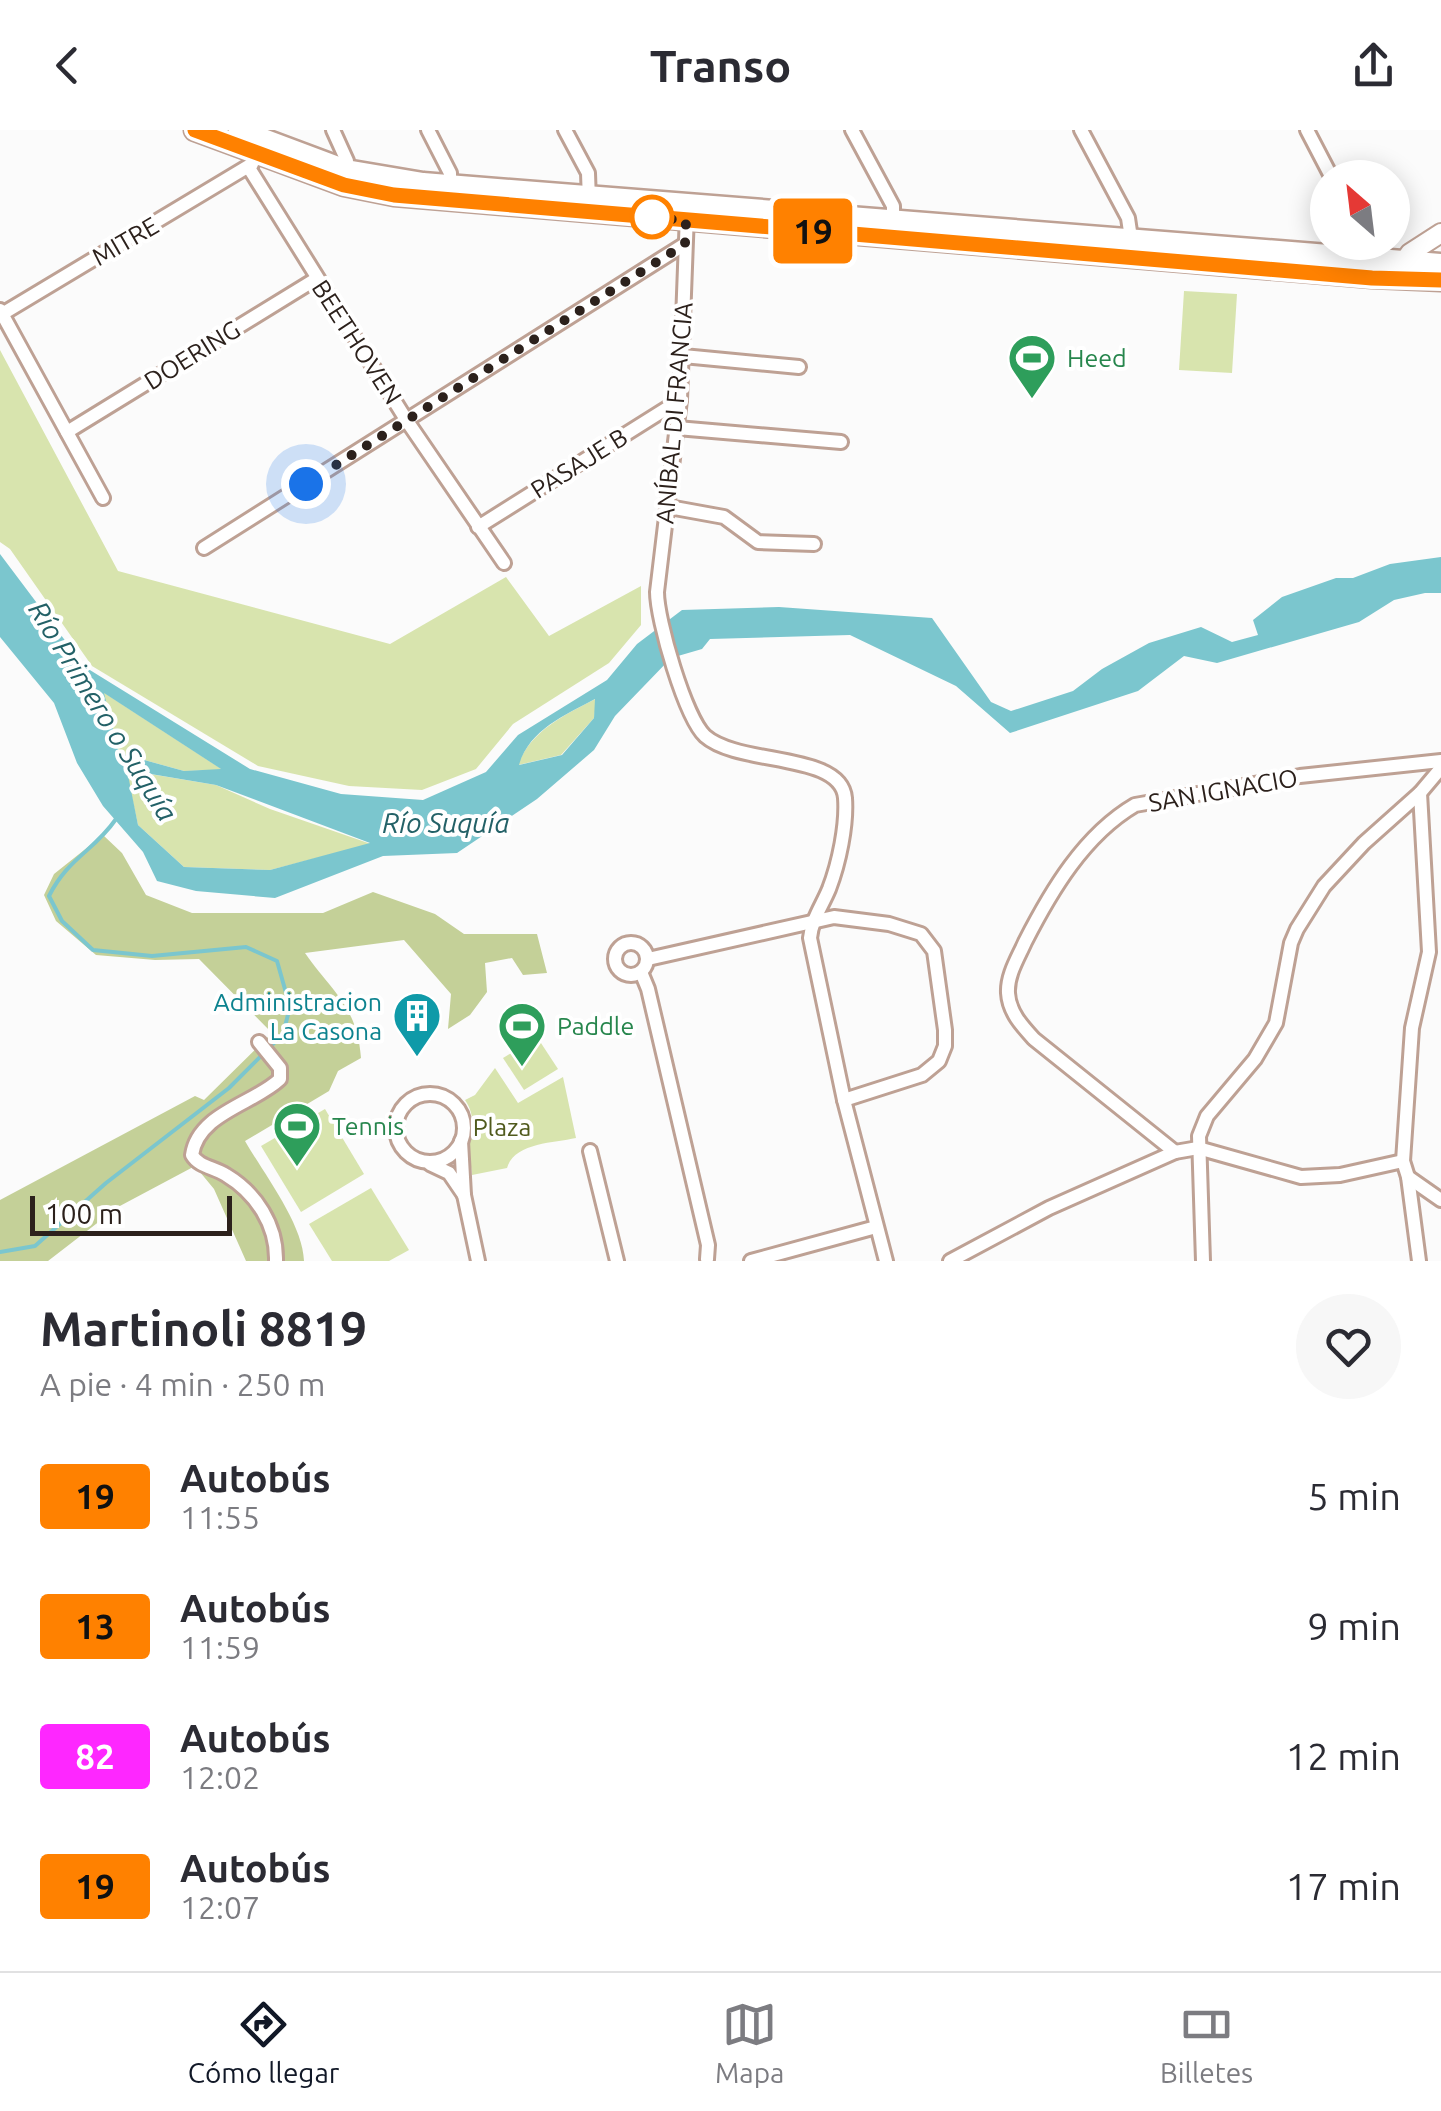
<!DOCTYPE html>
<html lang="es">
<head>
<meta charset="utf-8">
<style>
  body { margin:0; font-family:Ubuntu,sans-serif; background:#f7f7f7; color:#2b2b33; height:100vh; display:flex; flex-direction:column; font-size:38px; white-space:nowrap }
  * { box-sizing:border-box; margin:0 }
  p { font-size:32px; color:#7c7c81 }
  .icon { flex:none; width:55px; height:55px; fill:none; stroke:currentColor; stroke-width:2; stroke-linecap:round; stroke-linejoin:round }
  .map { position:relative; height:1131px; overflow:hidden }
  .sheet { display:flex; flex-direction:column; background:#fff; flex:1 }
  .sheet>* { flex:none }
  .badge { padding:0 20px; border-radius:8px; font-size:35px; line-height:65px }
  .needle { width:65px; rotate:332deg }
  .tools { position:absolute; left:1310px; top:30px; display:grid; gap:20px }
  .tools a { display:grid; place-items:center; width:100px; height:100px; border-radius:50%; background:#fff; box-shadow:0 5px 25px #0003; font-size:50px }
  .scale { position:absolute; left:30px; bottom:25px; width:202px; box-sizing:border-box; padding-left:10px; border:5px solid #2c211c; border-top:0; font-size:28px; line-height:35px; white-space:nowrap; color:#2c211c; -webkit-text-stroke:8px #fff; paint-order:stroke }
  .you { position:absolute; width:50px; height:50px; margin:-25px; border:8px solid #fff; border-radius:50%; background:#1a73e8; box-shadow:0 0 0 15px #1a73e833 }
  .map>.badge { position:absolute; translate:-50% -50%; box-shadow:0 0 0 5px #fff }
  .round { display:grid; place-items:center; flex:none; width:105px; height:105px; border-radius:52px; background:#f7f7f7 }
  .head { display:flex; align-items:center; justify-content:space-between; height:170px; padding:0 40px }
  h1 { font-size:48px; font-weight:700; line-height:75px }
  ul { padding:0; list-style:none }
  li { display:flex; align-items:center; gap:30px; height:130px; padding:0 40px }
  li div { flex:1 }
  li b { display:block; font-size:38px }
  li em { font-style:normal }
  li .badge { min-width:110px; font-weight:700; text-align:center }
  header { display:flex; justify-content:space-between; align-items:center; height:130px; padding:0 40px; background:#fff; font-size:45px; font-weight:700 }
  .tabs { display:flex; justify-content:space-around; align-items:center; height:140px; border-top:2px solid #e1e1e2; background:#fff; font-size:28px; color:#7c7c81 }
  .tabs a { display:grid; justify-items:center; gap:5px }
  .tabs .active { color:#111827 }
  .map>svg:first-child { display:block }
</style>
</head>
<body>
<header><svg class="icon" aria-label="back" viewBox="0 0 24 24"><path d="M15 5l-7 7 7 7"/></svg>Transo<svg class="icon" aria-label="share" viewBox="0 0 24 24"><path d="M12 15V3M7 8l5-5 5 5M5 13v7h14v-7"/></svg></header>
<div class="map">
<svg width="1441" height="1131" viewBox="0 0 1441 1131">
  <rect width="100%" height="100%" fill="#fbfbfb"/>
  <g fill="#d8e4ae">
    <polygon points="1184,161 1237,164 1232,243 1179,240"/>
    <polygon points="0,220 118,441 390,514 506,447 549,506 641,456 641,495 609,533 513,594 476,639 422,660 349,656 258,636 92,536 10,419 0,412"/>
    <polygon points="103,562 223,640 184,641 119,623"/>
    <path d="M597,568L594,588L561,625L518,635C531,600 565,585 597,568Z"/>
    <polygon points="126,640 216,655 270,679 371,714 270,740 184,737 138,695"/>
    <polygon points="537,907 558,939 524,960 503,928"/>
    <path d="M495,938L518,973L563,947L576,1008C553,1013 514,1013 507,1038L472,1045C471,1034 468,1021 470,1010C472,994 475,985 465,970L475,965Z"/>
    <polygon points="325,979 364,1044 301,1082 261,1016"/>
    <polygon points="371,1058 409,1120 389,1131 332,1131 309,1094"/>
  </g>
  <path fill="#c4d098" d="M103,705L122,723L146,765L192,783H323L373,762L435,784L464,804H537L547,843L523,845L512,828L485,833L487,862L470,885L448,899L451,864L404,810L305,823C333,863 357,876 361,928L338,941L329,961L245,1011C264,1044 303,1094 304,1131H246L214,1059L195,1036L118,1077L48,1131H0V1070L195,966L204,970L272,903L199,829L155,830L96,825L56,791L44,765L54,744Z"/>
  <path fill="#7bc6ce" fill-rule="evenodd" d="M0,424L85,537L250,639L341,664L423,670L486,642L518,605L607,550L637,514L682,480L779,477L932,488L991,572L1011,581L1073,561L1102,539L1149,513L1201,497L1232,512L1258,505L1253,490L1282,467L1336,448H1353L1390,434L1441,427V463H1425L1394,470L1359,492L1217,533L1184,526L1138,561L1010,603L956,556L850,505L710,509L702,519L671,528L615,586L594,620L537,669L457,723L383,726L275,768L196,761L157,751L143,722L103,676L77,633L54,573L0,507ZM104,563L221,639L184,641L119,623ZM595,569L594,588L562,625L519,635C529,600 565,585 595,569ZM127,640L216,655L370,713L270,740L184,737L138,695Z"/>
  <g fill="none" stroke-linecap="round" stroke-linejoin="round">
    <path stroke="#7bc6ce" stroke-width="4" d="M0,1122L35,1116L106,1053L229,958L283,904L290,877L277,831L246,817L152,826L93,820L62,791L49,766C68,728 94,721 116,689"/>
    <g stroke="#bea194" stroke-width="18">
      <g id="street">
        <polyline points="333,0 347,31 346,44"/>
        <polyline points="428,0 450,43 450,62"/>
        <polyline points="565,0 588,43 589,71"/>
        <polyline points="852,0 893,76 893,97"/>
        <polyline points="1081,0 1128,88 1132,115"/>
        <polyline points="1307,0 1332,48"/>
        <polyline points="249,38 407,291 504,433"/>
        <path d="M687,84L680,270L657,462C657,490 685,587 705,606C739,636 841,622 845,668C847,695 839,733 829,759C822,776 812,789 810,808L844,970L886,1131"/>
        <polyline points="0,180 103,368"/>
        <polyline points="2,184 252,34"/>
        <polyline points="683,226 799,237"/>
        <polyline points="677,298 841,312"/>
        <polyline points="67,302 316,149"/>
        <polyline points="669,377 724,387 758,412 814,414"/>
        <polyline points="478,397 680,270"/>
        <polyline points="204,418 685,114"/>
        <circle cx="631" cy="829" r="16"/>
        <polyline points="648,829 834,787 889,794 921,804 934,821 945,900 945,916 939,931 922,945 844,970"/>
        <polyline points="641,842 648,859 708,1115 707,1129"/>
        <path d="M259,912L280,938V949C254,974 198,983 192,1025C199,1037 214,1037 226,1045C256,1063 277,1095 276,1131"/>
        <circle cx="430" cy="998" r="34"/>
        <polyline points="590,1021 617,1131"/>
        <path d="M1403,1031L1340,1045L1301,1047L1198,1018L1175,1022L1034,909C1022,896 1009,882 1008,863C1007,845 1018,828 1025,812C1051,761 1084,705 1135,675L1300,646L1441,631"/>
        <polyline points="430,1034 449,1043 464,1065 461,1011"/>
        <polyline points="1408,1047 1441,1070"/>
        <polyline points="464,1065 478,1131"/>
        <polyline points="751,1131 876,1097"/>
        <polyline points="950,1131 1049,1078 1175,1022"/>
        <polyline points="1203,1131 1199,1006 1207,986 1255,929 1276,893 1291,813 1297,799 1324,756 1364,713 1420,663 1441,638"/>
        <polyline points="1419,1131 1408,1047 1403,1031 1412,898 1429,822 1420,663"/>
      </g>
    </g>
    <g stroke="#bea194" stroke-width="22">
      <polyline id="secondary" points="1400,137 1410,123 1441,103"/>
    </g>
    <g stroke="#bea194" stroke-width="25">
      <g id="primary">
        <polyline points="195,0 344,55 394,65 1372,147 1441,150"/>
        <polyline points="239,0 346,40 423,53 1441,134"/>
      </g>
    </g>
    <use href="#street" stroke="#fff" stroke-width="12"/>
    <use href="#secondary" stroke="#fff" stroke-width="18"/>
    <use href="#primary" stroke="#fff" stroke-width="20"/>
  </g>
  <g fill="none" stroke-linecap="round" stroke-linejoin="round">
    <g stroke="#fff" stroke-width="22">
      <polyline id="line" points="195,0 344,55 394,65 1372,148 1441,150"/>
    </g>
    <use href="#line" stroke="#ff8100" stroke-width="15"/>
    <polyline stroke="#2c211c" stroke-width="10" stroke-dasharray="0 18" points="306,354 685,114 686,91 652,87"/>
  </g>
  <defs>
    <g id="stadium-pin" transform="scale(2.5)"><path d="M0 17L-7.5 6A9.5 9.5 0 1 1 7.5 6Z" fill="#2e9e5b" stroke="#fff"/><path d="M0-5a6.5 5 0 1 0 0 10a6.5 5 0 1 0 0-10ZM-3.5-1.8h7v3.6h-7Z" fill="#fff"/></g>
    <g id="building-pin" transform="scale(2.5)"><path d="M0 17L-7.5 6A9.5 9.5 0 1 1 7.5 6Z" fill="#0f9aa8" stroke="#fff"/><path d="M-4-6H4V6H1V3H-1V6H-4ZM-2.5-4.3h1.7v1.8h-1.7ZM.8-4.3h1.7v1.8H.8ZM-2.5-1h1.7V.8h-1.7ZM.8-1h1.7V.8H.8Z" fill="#fff"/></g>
  </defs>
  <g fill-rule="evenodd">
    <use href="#stadium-pin" x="1032" y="228"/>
    <use href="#building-pin" x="417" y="886"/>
    <use href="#stadium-pin" x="522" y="896"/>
    <use href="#stadium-pin" x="297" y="996"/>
  </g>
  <circle fill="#fff" stroke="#ff8100" stroke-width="5" cx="652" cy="87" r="20"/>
  <g text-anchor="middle" stroke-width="8" stroke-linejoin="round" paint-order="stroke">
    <g font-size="25" fill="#2c211c" stroke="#fff">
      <text transform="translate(125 111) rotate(-30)" y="9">MITRE</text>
      <text transform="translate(357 212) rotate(57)" y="9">BEETHOVEN</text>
      <text transform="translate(192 225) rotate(-32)" y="9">DOERING</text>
      <text transform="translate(674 283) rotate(-85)" y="9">ANÍBAL DI FRANCIA</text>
      <text transform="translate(579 333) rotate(-32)" y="9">PASAJE B</text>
      <text transform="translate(1223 660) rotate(-10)" y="9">SAN IGNACIO</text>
    </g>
    <g font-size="25" fill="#27864d" stroke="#fff" text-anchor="start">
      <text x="1067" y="237">Heed</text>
      <text x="557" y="905">Paddle</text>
      <text x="332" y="1005">Tennis</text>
    </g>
    <g font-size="25" fill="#0d838f" stroke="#fff" text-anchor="end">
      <text x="382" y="881">Administracion<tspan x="382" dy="29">La Casona</tspan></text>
    </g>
    <g font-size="25" fill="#505a1d" stroke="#fff">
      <text x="502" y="1006">Plaza</text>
    </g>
    <g font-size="28" font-style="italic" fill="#236167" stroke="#fff">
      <text transform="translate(103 581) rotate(58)" y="10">Río Primero o Suquía</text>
      <text x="446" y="703">Río Suquía</text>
    </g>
  </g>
</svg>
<div class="tools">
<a><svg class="needle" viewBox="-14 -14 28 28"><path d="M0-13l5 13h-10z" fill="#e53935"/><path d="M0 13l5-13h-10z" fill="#7c7c81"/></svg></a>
</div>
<div class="scale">100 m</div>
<div class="you" style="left:306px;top:354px"></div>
<b class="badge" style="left:813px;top:101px;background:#ff8100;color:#111">19</b>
</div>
<section class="sheet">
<div class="head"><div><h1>Martinoli 8819</h1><p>A pie · 4 min · 250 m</p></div><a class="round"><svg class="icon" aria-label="heart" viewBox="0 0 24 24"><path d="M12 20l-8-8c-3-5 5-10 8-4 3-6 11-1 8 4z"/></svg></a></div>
<ul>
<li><span class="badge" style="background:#ff8100;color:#111">19</span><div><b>Autobús</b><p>11:55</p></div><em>5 min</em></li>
<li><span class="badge" style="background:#ff8100;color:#111">13</span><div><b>Autobús</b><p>11:59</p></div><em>9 min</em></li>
<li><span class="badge" style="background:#fe27ff;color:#fff">82</span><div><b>Autobús</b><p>12:02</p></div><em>12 min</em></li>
<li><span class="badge" style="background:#ff8100;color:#111">19</span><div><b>Autobús</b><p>12:07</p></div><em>17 min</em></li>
</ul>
</section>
<nav class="tabs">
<a class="active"><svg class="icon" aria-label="directions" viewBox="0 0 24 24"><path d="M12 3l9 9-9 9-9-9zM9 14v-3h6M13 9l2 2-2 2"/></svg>Cómo llegar</a>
<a><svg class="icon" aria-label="map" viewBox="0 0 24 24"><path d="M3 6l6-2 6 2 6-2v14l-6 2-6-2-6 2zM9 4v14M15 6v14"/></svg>Mapa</a>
<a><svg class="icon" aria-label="tickets" viewBox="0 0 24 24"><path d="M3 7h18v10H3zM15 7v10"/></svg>Billetes</a>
</nav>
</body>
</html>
